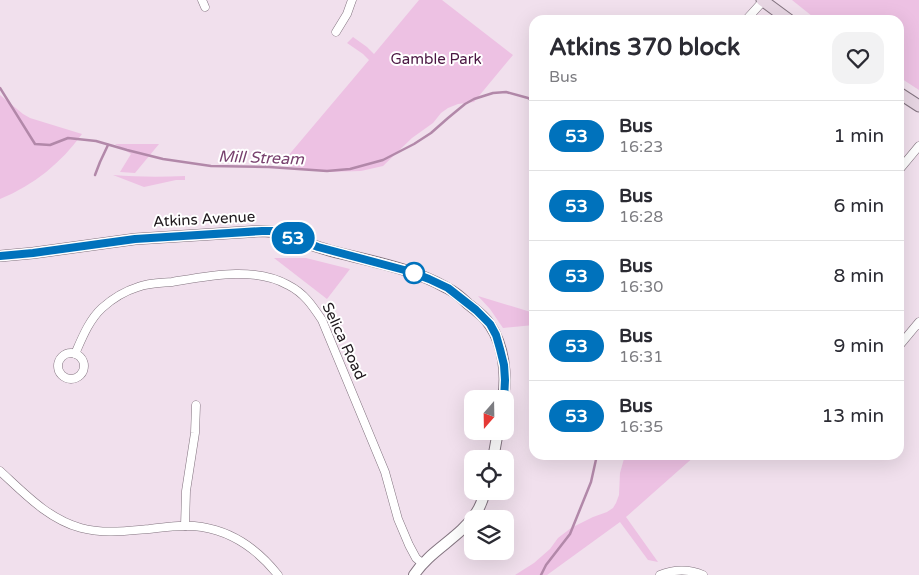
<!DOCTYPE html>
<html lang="en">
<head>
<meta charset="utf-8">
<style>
  body { margin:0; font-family:"Varela Round",sans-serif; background:#f2f2f3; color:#2b2b33; height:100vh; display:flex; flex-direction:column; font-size:19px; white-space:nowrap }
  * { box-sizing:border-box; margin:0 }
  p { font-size:16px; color:#7c7c81 }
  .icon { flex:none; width:28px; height:28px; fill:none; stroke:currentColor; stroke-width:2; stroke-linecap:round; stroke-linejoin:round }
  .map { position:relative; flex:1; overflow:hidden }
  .drawer { position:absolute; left:529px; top:15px; width:375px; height:445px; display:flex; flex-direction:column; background:#fff; border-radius:15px; box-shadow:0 5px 20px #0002 }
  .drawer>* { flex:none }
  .badge { padding:0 10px; border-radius:16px; font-size:18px; line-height:32px }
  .needle { width:32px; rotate:200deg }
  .controls { position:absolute; left:464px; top:390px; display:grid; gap:10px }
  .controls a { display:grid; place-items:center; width:50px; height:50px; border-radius:10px; background:#fff; box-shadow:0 5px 20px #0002; font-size:25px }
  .map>.badge { position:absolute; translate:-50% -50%; box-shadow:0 0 0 2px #fff }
  .round { display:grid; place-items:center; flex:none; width:52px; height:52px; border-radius:15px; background:#f2f2f3 }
  .overview { display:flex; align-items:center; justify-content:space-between; height:85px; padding:0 20px }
  h1 { font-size:24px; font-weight:800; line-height:38px }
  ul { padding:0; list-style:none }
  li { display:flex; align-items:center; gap:15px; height:70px; padding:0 20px; border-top:1px solid #e1e1e2 }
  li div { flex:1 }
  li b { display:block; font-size:19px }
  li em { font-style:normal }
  li .badge { min-width:55px; font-weight:700; text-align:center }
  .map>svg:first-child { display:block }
</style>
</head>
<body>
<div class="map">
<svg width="919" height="575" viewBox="0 0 919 575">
  <rect width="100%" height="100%" fill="#f1e0ed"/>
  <g fill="#edc1e3">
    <polygon points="419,0 442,0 513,55 474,102 458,104 448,108 441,113 433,123 412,138 383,166 361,171 326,172 287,166 282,163 369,60 363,54 347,43 353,37 367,47 374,54"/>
    <polygon points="792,0 919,0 919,90 899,77 899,20 817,20"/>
    <path d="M0,95L23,114L30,118L82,134C61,163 34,185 0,199Z"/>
    <polygon points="115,144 159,144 135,173 120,172 131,154"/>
    <path d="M113,175C137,177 161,177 185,176V180H176L144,187Z"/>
    <polygon points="274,258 306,258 350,269 327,299"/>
    <polygon points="478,296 534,313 534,325 503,328 490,309"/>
    <polygon points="625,455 696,455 626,517 658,562 648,560 620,522 547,575 515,575 534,563 550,549 558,538 571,528 593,517 607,512 613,508 616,503 619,495 620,473"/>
  </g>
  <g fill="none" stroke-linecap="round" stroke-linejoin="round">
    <g stroke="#b288a9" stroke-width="2.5">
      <polyline points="0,88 35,144 50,145 68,138 96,141 127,150 163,159 211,166 269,167 327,171 350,169 383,160 414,144 431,133 448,118 465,104 474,99 493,93 506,92 528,98 534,102"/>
      <polyline points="95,175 100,162 108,145"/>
      <polyline points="541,575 546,565 570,534 591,482 597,455"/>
    </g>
    <g stroke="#82737f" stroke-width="9">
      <g id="minor">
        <polyline points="202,0 205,7"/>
        <polyline points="746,20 763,1"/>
        <polyline points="336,32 347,14 352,0"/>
        <polyline points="899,170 919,146"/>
        <polyline points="899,346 919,322"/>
        <circle cx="71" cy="366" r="13"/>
        <path d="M75,354C82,338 89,320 102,308C112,299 125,291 138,287C148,283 161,283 172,282C208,276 254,266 288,285C304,293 312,305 322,320L385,472L398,519L409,545L416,558L423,564"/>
        <path d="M0,471C24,493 48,519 81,528C103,534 126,531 149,529C166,527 185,524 202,527C233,532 259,551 278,575"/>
        <polyline points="185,526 186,491 195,433 196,405"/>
        <path d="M660,575C674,569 690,569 703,575"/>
      </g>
    </g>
    <g stroke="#82737f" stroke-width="12">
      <g id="tertiary">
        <path d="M0,256L33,253L135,239L262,231C277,231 288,236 302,242C312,245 321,248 331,251C370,261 412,268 447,288C455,292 462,298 468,304C476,310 485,317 490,325C504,346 507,375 503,399"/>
        <polyline points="493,459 498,431"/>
        <path d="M414,575C430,550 460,538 476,513C481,506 483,499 485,491"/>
      </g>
    </g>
    <g stroke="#82737f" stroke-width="13">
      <g id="secondary">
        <polyline points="762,0 789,20"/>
        <polyline points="899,93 919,106"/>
      </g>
    </g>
    <use href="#minor" stroke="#fff" stroke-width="8"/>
    <use href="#tertiary" stroke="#fff" stroke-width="10"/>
    <use href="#secondary" stroke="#e7d6e3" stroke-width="11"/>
  </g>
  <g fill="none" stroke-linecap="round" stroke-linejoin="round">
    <g stroke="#fff" stroke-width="11">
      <polyline id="line" points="0,256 33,253 135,239 262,231 272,231 281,233 318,247 408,271 429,279 448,288 476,310 490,324 496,335 500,349 504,365 505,380 504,399"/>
    </g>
    <use href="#line" stroke="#0072bc" stroke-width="8"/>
  </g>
  <circle fill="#fff" stroke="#0072bc" stroke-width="2.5" cx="414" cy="273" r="10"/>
  <g text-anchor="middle" stroke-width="4" stroke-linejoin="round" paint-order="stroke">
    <g font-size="15" fill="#4a1642" stroke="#fff">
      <text x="436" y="64">Gamble Park</text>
    </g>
    <g font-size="15" fill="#1e181c" stroke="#fff">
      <text transform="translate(204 219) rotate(-3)" y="5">Atkins Avenue</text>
      <text transform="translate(344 341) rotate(65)" y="5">Selica Road</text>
    </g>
    <g font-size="16" font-style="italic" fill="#78416e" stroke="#fff">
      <text transform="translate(261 157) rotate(2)" y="6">Mill Stream</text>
    </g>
  </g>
</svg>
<div class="controls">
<a><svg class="needle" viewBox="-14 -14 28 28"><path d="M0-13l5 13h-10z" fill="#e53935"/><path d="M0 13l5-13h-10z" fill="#7c7c81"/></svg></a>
<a><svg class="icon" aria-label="locate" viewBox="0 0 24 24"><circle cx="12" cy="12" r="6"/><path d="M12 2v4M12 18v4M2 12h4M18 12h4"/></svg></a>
<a><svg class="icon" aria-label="layers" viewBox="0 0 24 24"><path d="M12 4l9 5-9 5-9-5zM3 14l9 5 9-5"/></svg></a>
</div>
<b class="badge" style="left:293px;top:238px;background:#0072bc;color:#fff">53</b>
<section class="drawer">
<div class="overview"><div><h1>Atkins 370 block</h1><p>Bus</p></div><a class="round"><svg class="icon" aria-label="heart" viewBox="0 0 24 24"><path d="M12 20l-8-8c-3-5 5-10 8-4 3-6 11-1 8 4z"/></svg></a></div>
<ul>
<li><span class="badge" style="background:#0072bc;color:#fff">53</span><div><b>Bus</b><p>16:23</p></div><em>1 min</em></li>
<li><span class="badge" style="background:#0072bc;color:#fff">53</span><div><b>Bus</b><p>16:28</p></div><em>6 min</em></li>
<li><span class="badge" style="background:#0072bc;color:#fff">53</span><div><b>Bus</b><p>16:30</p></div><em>8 min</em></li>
<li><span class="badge" style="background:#0072bc;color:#fff">53</span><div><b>Bus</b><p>16:31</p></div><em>9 min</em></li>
<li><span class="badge" style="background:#0072bc;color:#fff">53</span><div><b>Bus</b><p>16:35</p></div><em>13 min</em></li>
</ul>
</section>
</div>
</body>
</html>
